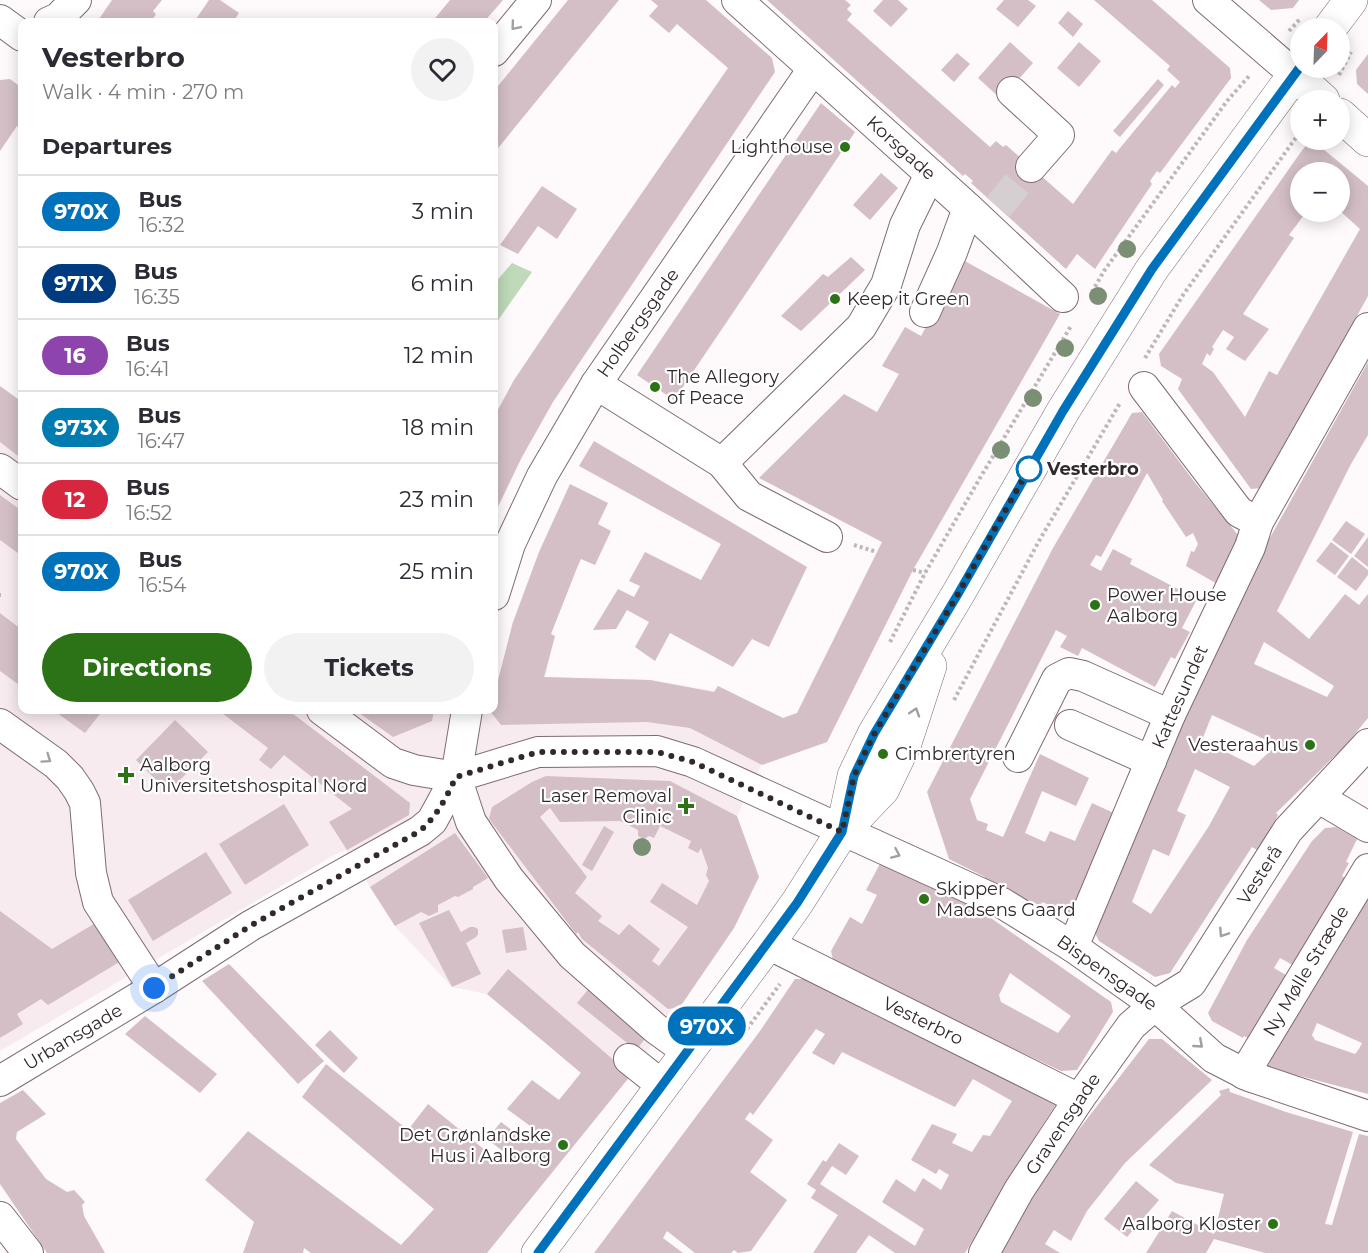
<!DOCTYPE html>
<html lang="en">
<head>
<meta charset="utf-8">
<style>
  body { margin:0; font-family:Montserrat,sans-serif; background:#f2f2f3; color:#2b2b33; height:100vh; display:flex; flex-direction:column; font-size:22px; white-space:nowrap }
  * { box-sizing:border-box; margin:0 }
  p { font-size:20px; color:#7c7c81 }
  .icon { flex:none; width:33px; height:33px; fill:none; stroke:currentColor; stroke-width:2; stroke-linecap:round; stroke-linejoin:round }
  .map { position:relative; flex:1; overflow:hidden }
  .sheet { position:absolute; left:18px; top:18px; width:480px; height:696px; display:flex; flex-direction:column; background:#fff; border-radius:12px; box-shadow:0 3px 15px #0003 }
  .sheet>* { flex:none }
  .badge { padding:0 12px; border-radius:20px; font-size:21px; line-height:39px }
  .needle { width:39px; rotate:23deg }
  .fabs { position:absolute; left:1290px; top:18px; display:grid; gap:12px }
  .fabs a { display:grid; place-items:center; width:60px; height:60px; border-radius:50%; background:#fff; box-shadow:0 3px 15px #0003; font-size:30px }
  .you { position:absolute; width:30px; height:30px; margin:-15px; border:4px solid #fff; border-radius:50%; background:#1a73e8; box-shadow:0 0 0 9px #1a73e833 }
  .map>.badge { position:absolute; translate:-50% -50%; box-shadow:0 0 0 3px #fff }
  h2 { padding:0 24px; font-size:22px; line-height:54px }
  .round { display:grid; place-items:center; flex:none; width:63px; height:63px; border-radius:32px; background:#f2f2f3 }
  .head { display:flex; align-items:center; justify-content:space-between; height:102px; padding:0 24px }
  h1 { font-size:28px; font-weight:700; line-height:45px }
  .button { display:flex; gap:12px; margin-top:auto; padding:12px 24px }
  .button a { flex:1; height:69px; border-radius:36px; background:#2b7316; color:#fff; font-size:24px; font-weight:700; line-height:69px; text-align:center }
  .button a+a { background:#f2f2f3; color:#2b2b33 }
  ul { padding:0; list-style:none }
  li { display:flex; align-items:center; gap:18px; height:72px; padding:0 24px; border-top:2px solid #e1e1e2 }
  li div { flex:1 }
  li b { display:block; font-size:22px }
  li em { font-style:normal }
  li .badge { min-width:66px; font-weight:700; text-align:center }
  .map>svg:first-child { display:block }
</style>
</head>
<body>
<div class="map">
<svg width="1368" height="1253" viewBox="0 0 1368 1253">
  <rect width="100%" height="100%" fill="#fef9fb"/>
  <polygon fill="#f7ebef" points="0,386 22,402 22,710 494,710 494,696 513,622 555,636 545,677 650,680 714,691 718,686 783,718 797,713 818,670 854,688 827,742 761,765 737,816 759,877 734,928 631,1075 559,1100 581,1072 487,994 452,987 395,926 346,850 336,854 0,1051"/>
  <polygon fill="#bfd9b9" points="512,263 532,272 494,326 494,284"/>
  <g fill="#d4bfc6" fill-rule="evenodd">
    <polygon points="112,0 162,0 153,11 156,14 151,22 97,22"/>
    <polygon points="209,0 220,0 239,13 233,22 194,22"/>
    <polygon points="450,0 503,0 484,22 432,22"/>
    <polygon points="568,0 619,0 494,153 494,91"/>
    <polygon points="651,0 706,0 772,58 775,72 553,402 522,457 494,515 494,417 514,380 551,325 728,68 677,24 669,33 649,16 658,6"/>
    <polygon points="767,0 845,0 851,5 847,9 852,14 847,20 990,147 996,141 1003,147 1006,145 1073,204 1112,150 1116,153 1172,85 1175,88 1180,82 1167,70 1170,66 1094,0 1152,0 1230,68 1231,78 1160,173 1157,171 1150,181 1152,184 1095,269 1077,254 1066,269 971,183 973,181 965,174 963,176"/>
    <polygon points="883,0 898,0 908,9 891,27 873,11"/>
    <polygon points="1004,0 1028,0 1036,6 1018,27 996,9"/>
    <polygon points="1259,0 1299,0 1293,8 1271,10"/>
    <polygon points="1068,11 1083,24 1073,37 1058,23"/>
    <polygon points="1010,42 1033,63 1001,99 978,78"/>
    <polygon points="1079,42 1101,61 1079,87 1057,68"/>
    <polygon points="957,53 970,64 954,82 941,70"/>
    <polygon points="1368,54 1368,94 1357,84 1356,70"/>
    <polygon points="10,79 22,88 22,130 17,126 0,151 0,80"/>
    <polygon points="1158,79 1164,85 1120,137 1113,131"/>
    <polygon points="821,103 855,132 674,400 637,375"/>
    <path d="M1311,143L1317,144L1368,186V296L1262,488L1251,489L1178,389L1182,379L1161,366L1159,354L1298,156L1307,144ZM1300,172H1340V211L1360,229L1277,375L1269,371L1245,417L1213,372L1202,364L1207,353L1210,356L1214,349L1212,347L1223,330L1234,337L1226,349L1245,361L1269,329L1243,314L1294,238L1289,235L1304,215L1300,212Z"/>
    <polygon points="881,173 898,188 870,220 853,205"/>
    <polygon points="542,186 577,209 557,239 538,226 518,254 500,245"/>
    <polygon points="851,257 865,270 801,331 781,316 823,274 828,277"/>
    <polygon points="963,260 1060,314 913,570 827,742 762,765 690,728 647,722 501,725 489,710 494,710 494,696 513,622 539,552 570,484 608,503 598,524 611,531 595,565 581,559 577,568 551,634 555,636 544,677 650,680 714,692 718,686 783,718 797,713 882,542 759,478 844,394 877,412 899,374 882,366 905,327 921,336"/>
    <path d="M1368,362V435L1351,464L1277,611L1309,639L1345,594L1359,605L1368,594V718L1345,746L1276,813L1278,815L1259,851L1252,847L1170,973L1155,977L1099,941L1094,931L1238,595ZM1264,642L1334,686L1327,697L1254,664ZM1212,715L1277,745L1254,766L1202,740ZM1195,769L1230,787L1209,826L1151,914L1132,902L1153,849L1169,856L1186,815L1177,811Z"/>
    <polygon points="0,386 22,402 22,459 0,442"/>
    <polygon points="1142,412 1193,480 1238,535 1239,548 1219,585 1186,566 1191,551 1194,552 1198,544 1193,533 1186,537 1162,501 1163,500 1147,473 1101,557 1096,555 1090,565 1101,571 1113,549 1132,559 1130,564 1197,599 1182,628 1190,632 1175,659 1171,657 1155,687 1082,648 1078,656 1060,647 1067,636 1056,630 970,799 977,820 988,824 986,830 1003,837 1040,754 1089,778 1076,806 1042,791 1025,833 1045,842 1050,831 1075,841 1092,803 1116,814 1074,913 1067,917 1067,912 1042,902 1041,906 984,881 985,877 949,859 927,792 1053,548 1132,413"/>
    <polygon points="594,441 807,567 769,647 752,639 733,667 670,633 655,661 635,647 649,622 627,610 616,629 593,630 618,589 634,597 640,586 629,581 645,552 701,580 721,544 579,466"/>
    <polygon points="0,495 22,511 22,556 0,540"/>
    <polygon points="1346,521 1365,534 1351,554 1332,540"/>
    <polygon points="1368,537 1368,567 1354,556"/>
    <polygon points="1331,542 1349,556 1335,575 1316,561"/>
    <polygon points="1352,557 1368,570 1368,575 1356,591 1337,577"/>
    <polygon points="0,613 22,630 22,687 0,671"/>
    <polygon points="53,710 103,710 85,733"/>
    <polygon points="218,710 288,710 410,803 409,815 347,850 329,822 352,809 284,755 271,769 259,760 268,748"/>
    <polygon points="355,710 434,710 432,721 393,737"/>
    <polygon points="175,720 208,752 168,792 136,760"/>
    <path d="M546,776L670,781L737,816L759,877L734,928L680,1007L668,1009L582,939L578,932L576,934L489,819L492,807L532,782ZM550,808L560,822L620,821L638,830V836L644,839L649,836L654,838L660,826L691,841L688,848L698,853L701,848L708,868L706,875L709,881L697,905L662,883L650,902L688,927L659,966L652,961L660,949L629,924L619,935L598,921L602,916L575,893L587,877L540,817Z"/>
    <polygon points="284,804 309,845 245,885 219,844"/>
    <polygon points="604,826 614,832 592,871 582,865"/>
    <polygon points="1336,827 1357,839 1346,862 1349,863 1342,876 1353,882 1298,968 1280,958 1274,968 1291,978 1258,1044 1244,1036 1243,1038 1212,1021 1208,1013 1247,940 1312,841 1325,828"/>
    <polygon points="455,833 488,878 473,887 473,889 458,897 455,896 438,905 438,912 429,916 421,912 395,926 370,887"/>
    <polygon points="206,852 232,893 153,941 128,900"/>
    <path d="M882,860L971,904L1111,1002L1113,1012L1077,1070L1061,1071L883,988L833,960L831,951L850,917L862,924L877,895L866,890ZM1010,973L1071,1016L1058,1033L1001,1002L999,995Z"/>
    <path d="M1368,893V1094L1266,1067L1263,1058ZM1317,1023L1362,1043L1359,1049L1355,1054L1315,1040L1312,1035Z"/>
    <polygon points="449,910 461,932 470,927 474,927 478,929 478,934 476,937 466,943 481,974 452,987 419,923"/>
    <polygon points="0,911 52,949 102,919 126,958 48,1005 41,999 17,1014 23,1024 0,1038"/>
    <polygon points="523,927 527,950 506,953 502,930"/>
    <polygon points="229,964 324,1061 298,1084 202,981"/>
    <polygon points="508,969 631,1075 487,1253 311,1253 304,1248 303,1253 243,1253 254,1222 205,1180 248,1131 401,1245 434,1209 302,1097 326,1064 408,1130 428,1104 501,1163 508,1155 487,1139 501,1122 525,1140 533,1128 507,1109 532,1080 559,1100 581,1073 487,994"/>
    <polygon points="795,979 807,979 869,1006 866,1011 1058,1101 1029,1146 965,1253 895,1253 869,1235 856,1253 813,1253 838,1215 811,1198 816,1190 807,1184 823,1160 826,1162 839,1143 859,1156 846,1175 832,1166 820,1184 915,1246 924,1229 882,1202 896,1179 915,1192 923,1178 941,1190 949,1175 939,1169 936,1174 911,1160 932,1124 957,1134 952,1143 972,1152 983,1135 990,1136 1012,1101 973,1079 955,1107 842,1052 834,1065 812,1053 825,1034 816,1029 753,1115 750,1112 745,1119 773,1140 750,1172 787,1200 751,1251 738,1253 734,1250 731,1253 695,1253 667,1231 663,1238 683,1253 594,1253 760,1031"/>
    <polygon points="591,986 649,1034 636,1050 577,1003"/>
    <polygon points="145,1016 217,1074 200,1093 125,1034"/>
    <polygon points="330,1030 358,1058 344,1073 315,1045"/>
    <polygon points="1149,1039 1162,1039 1212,1080 1125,1163 1087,1211 1071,1241 1054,1230 1045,1244 1060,1253 997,1253 1042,1177"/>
    <polygon points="1229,1088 1230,1092 1286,1112 1353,1132 1325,1224 1332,1225 1359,1134 1368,1136 1368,1253 1265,1253 1214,1239 1206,1253 1146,1253 1172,1211 1214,1234 1224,1194 1176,1183 1149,1165 1221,1095 1219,1091"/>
    <polygon points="23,1090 46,1114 17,1132 16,1139 46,1179 67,1192 74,1190 85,1202 82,1205 84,1216 105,1253 47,1253 0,1184 0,1103"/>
    <polygon points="1136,1181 1159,1200 1127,1237 1104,1219"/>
  </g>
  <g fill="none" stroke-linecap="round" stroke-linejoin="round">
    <polyline stroke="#d5cfd1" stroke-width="30" stroke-dasharray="30 15" stroke-linecap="butt" points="998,207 1031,167"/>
    <g stroke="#7e6b71" stroke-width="32">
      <g id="minor">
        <polyline points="737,0 968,208 1063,297"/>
        <polyline points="1208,0 1295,75"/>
        <polyline points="0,20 22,36"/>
        <polyline points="49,22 58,18 76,0"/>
        <polyline points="494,51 536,0"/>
        <polyline points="1012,92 1059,135 1031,167"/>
        <polyline points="925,312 952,252 968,208"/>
        <polyline points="596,384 722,463 861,327 886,285 905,225 930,174"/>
        <polyline points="1144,387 1239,512 1258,522"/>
        <polyline points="722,463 749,496 827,537"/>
        <polyline points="0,469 22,485"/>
        <polyline points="494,595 510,544 542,476 596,384 813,69"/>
        <polyline points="322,710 393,763 414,770 456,777"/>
        <polyline points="467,710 456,777 471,822 509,879 572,955 655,1028 688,1052"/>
        <polyline points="0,724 56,764 70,778 79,791 85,803 91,873 98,902 154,988"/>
        <polyline points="1070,725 1151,761"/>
        <polyline points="1018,757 1057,679 1069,673 1083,676 1170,715"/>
        <polyline points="1319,798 1368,827"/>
        <polyline points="768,944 1079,1099"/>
        <polyline points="1073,947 1170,715 1250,547 1258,522 1368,328"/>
        <polyline points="629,1059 663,1086"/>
        <polyline points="1244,1074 1368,869"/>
        <polyline points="0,1081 154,988 250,926 420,831 432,821 456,777 538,752 657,751 693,762 1002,903 1073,947 1155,1005 1214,1058 1249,1076 1368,1116"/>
        <polyline points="0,1217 28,1253"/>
        <polyline points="984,1253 1019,1190 1079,1099 1131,1026 1155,1005 1191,983 1288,830 1368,744"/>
      </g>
    </g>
    <g stroke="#7e6b71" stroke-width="34">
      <g id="major">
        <polyline points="1330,28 1351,0"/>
        <polyline points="1295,75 1323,100"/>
        <polyline points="1340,115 1368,140"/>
        <polyline points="842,832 854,776 874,734 958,594 1063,411 1152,269 1300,67"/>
        <polyline points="538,1253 768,944 797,903 842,832 883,789 905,743 930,666"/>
      </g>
    </g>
    <g stroke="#bdb7b9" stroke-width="4" stroke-dasharray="3 3" stroke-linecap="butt">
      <polyline points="1289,31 1300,19"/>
      <polyline points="1339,75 1351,52"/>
      <polyline points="1092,292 1104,271 1227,101 1250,75"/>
      <polyline points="1145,358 1183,295 1300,132"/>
      <polyline points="854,545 877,552"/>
      <polyline points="913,570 925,573"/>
      <polyline points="0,595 1,595"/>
      <polyline points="890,642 925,573 980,478 1071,326"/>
      <polyline points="954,700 1039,541 1120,403"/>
      <polyline points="747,1029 780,984"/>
    </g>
    <use href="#minor" stroke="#fff" stroke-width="30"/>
    <use href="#major" stroke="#fff" stroke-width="33"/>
  </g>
  <g fill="#7b8f74">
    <circle cx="1127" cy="249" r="9"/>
    <circle cx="1098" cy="296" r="9"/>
    <circle cx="1065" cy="348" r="9"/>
    <circle cx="1033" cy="398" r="9"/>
    <circle cx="1001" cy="450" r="9"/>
    <circle cx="642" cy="847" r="9"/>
  </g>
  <defs><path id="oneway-chevron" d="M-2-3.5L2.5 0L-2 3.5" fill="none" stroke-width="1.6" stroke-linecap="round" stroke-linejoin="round" transform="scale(1.5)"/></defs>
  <g stroke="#a29fa0">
    <use href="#oneway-chevron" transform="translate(515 26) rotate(130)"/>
    <use href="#oneway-chevron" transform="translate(915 712) rotate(-72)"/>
    <use href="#oneway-chevron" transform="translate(47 759) rotate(35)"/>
    <use href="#oneway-chevron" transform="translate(896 854) rotate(24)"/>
    <use href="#oneway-chevron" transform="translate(1223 933) rotate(123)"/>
    <use href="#oneway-chevron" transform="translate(1199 1044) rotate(41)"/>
  </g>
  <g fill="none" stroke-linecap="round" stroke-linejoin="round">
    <g stroke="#fff" stroke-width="14">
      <polyline id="line" points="538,1253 797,903 842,832 854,776 874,734 958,594 1063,411 1152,269 1300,67"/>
    </g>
    <use href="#line" stroke="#0072bc" stroke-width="9"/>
    <path stroke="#31292b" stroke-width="6" stroke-dasharray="0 10.8" d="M154,988L250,926L420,831C437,816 446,798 456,777L538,752H657L693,762L842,832L854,776L874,734L958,594L1031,465L1029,469"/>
  </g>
  <g fill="#2b7316" stroke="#fff" stroke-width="2">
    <circle cx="845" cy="147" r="6"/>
    <circle cx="835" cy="299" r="6"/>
    <circle cx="655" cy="387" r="6"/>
    <circle cx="1095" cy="605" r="6"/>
    <circle cx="1310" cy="745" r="6"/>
    <circle cx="883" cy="754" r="6"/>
    <path d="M123 766h6v6h6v6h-6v6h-6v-6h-6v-6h6z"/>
    <path d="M683 797h6v6h6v6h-6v6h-6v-6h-6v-6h6z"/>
    <circle cx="924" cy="899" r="6"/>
    <circle cx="563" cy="1145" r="6"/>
    <circle cx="1273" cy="1224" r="6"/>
  </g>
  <circle fill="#fff" stroke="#0072bc" stroke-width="3" cx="1029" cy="469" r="12"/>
  <g text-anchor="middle" stroke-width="4.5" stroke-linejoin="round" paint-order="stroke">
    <g font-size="18" fill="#31292b" stroke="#fff" text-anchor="start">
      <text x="833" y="153" text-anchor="end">Lighthouse</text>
      <text x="847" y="305">Keep it Green</text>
      <text x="667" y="383">The Allegory<tspan x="667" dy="21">of Peace</tspan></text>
      <text x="1107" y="601">Power House<tspan x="1107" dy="21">Aalborg</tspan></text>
      <text x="1298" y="751" text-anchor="end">Vesteraahus</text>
      <text x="895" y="760">Cimbrertyren</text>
      <text x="140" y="771">Aalborg<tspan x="140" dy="21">Universitetshospital Nord</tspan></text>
      <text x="672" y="802" text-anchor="end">Laser Removal<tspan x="672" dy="21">Clinic</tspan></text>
      <text x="936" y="895">Skipper<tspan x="936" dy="21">Madsens Gaard</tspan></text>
      <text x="551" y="1141" text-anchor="end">Det Grønlandske<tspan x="551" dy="21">Hus i Aalborg</tspan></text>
      <text x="1261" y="1230" text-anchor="end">Aalborg Kloster</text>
    </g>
    <g font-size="18" fill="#31292b" stroke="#fff">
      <text transform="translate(901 148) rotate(42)" y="6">Korsgade</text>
      <text transform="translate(638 323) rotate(-55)" y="6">Holbergsgade</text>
      <text transform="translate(1180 697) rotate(-66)" y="6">Kattesundet</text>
      <text transform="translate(1260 875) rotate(-57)" y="6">Vesterå</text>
      <text transform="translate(1306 971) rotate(-59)" y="6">Ny Mølle Stræde</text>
      <text transform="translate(1107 973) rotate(35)" y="6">Bispensgade</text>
      <text transform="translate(923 1021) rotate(26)" y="6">Vesterbro</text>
      <text transform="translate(73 1037) rotate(-31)" y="6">Urbansgade</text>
      <text transform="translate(1063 1124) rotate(-56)" y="6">Gravensgade</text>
    </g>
    <g font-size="18" font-weight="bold" fill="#31292b" stroke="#fff" text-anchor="start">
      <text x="1047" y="475">Vesterbro</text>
    </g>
  </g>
</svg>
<div class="fabs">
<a><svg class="needle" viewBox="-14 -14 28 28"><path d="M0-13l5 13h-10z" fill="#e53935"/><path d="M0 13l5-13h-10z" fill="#7c7c81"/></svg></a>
<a>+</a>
<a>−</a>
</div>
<div class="you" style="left:154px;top:988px"></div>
<b class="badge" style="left:707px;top:1026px;background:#0072bc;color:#fff">970X</b>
<section class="sheet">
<div class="head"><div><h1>Vesterbro</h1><p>Walk · 4 min · 270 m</p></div><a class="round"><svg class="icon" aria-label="heart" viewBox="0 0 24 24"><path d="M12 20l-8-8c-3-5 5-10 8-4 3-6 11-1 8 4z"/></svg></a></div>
<h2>Departures</h2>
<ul>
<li><span class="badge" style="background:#0072bc;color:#fff">970X</span><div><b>Bus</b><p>16:32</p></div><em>3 min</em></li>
<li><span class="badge" style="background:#003b80;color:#fff">971X</span><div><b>Bus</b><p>16:35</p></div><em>6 min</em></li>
<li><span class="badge" style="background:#8e44ad;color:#fff">16</span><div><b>Bus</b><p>16:41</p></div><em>12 min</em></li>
<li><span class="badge" style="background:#007cb0;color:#fff">973X</span><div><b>Bus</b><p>16:47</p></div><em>18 min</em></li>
<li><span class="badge" style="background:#d7263d;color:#fff">12</span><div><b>Bus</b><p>16:52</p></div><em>23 min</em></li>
<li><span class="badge" style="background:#0072bc;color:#fff">970X</span><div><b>Bus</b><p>16:54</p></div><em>25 min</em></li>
</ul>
<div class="button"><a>Directions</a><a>Tickets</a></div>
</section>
</div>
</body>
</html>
